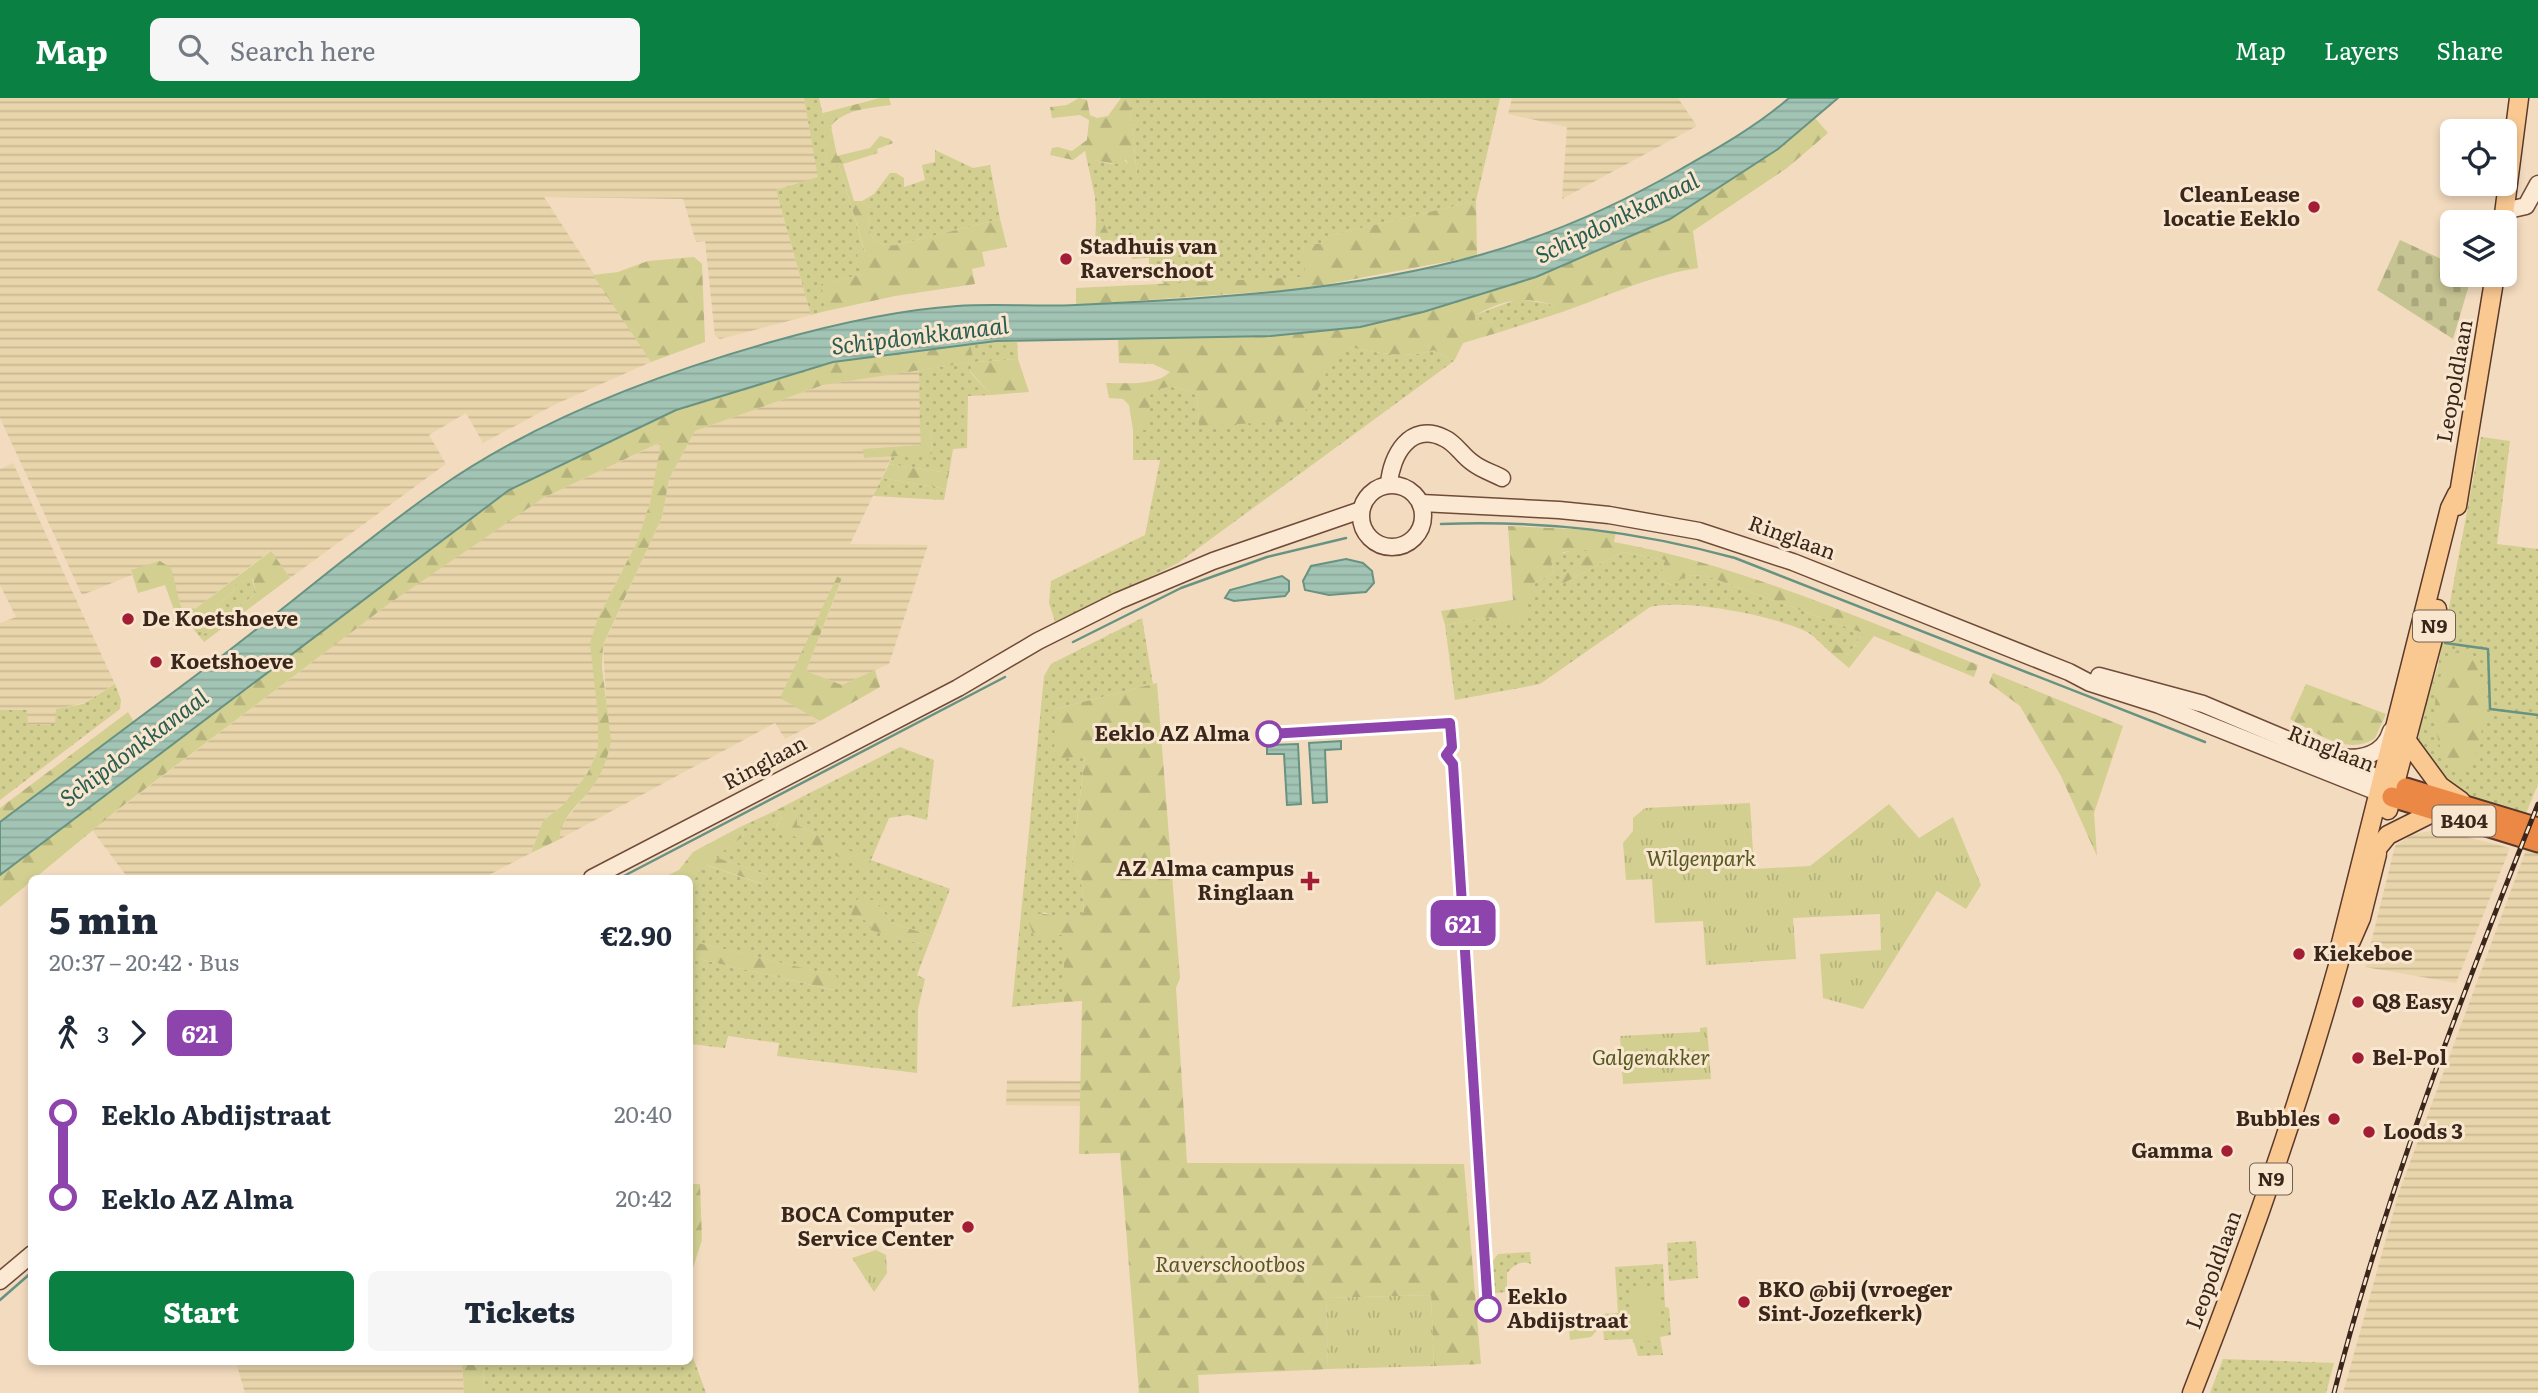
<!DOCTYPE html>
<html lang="en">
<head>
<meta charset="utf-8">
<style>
  body { margin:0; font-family:Literata,serif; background:#f6f6f7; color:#1f2937; height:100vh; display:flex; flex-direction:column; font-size:26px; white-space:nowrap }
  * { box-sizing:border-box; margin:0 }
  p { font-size:23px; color:#747a83 }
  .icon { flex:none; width:38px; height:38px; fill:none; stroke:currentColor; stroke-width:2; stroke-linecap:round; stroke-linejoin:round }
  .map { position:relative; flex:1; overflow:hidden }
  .panel { position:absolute; left:28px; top:777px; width:665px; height:490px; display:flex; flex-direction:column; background:#fff; border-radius:10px; box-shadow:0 4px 10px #0003 }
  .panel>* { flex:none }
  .badge { padding:0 14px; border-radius:10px; font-size:24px; line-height:46px }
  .fabs { position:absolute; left:2440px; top:21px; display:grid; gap:14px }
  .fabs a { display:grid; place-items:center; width:77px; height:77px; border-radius:10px; background:#fff; box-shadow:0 4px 10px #0003; font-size:35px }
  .map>.badge { position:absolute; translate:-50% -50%; box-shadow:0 0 0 4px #fff }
  .legs { display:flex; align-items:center; gap:10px; height:77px; padding:0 21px; font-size:23px }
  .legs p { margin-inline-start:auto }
  .overview { display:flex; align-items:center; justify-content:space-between; height:119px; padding:0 21px }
  h1 { font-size:38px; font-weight:800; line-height:52px }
  .action { display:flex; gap:14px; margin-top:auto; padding:14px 21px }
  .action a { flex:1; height:80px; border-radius:10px; background:#0b8043; color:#fff; font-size:28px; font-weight:800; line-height:80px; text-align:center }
  .action a+a { background:#f6f6f7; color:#1f2937 }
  ul { padding:0 21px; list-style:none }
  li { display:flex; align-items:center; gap:24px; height:84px; font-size:26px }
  li i { display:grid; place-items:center; width:10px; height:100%; margin:0 9px; background:currentColor }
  li i::after { content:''; width:18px; height:18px; margin:-9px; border:5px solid; border-radius:50%; background:#fff }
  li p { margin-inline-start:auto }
  li:first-child i { background:linear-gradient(#0000 50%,currentColor 0) }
  li:last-child i { background:linear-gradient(currentColor 50%,#0000 0) }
  header { display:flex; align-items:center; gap:42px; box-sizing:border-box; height:98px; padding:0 35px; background:#0b8043; color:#fff }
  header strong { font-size:33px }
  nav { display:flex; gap:38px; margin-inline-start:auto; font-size:24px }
  .search { width:490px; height:63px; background:#f6f6f7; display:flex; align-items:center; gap:18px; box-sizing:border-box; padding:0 24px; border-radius:10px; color:#747a83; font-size:26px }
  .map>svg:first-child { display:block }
</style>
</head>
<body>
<header>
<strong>Map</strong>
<div class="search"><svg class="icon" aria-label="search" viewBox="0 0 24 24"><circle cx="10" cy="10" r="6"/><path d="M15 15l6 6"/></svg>Search here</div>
<nav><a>Map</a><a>Layers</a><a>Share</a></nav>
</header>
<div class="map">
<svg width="2538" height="1295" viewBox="0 0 2538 1295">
  <defs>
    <pattern id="farmland-rules" width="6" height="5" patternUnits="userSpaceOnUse" patternTransform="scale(1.75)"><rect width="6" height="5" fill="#e9d5ab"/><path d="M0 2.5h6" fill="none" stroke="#c9b793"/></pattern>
    <pattern id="grass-dots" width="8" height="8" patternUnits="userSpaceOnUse" patternTransform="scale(1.75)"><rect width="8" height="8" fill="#d2cf91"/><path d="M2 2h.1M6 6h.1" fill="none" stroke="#b5b27c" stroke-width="1.8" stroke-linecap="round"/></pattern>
    <pattern id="forest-firs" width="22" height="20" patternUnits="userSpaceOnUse" patternTransform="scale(1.75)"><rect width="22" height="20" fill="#d2cf91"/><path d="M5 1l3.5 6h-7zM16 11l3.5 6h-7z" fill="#b5b27c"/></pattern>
    <pattern id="cemetery-stones" width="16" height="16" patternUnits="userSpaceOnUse" patternTransform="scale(1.75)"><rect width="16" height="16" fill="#c6c492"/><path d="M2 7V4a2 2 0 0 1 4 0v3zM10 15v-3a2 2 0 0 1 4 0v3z" fill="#aba87d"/></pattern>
    <pattern id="park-tufts" width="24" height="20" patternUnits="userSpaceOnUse" patternTransform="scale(1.75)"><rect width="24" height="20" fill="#d2cf91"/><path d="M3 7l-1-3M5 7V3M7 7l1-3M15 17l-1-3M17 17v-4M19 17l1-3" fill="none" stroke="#b5b27c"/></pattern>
    <pattern id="water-rules" width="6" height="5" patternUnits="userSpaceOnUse" patternTransform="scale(1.75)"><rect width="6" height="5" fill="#a2c4b5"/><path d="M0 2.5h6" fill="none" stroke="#8ca89b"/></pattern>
  </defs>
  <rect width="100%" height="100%" fill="#f3dbbf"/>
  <g fill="url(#farmland-rules)">
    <polygon points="0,0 804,0 819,79 776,92 811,217 720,241 715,238 705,143 696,144 683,101 544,99 651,264 556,306 483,345 466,315 429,337 446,366 290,480 270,453 186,518 173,488 131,473 132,477 82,497 0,320"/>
    <polygon points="1512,0 1678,0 1697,28 1562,101 1567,29 1508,16"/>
    <polygon points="919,272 922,347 864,360 892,358 850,446 928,447 889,566 842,587 806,573 842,481 781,599 820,623 785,641 775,625 560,741 560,729 593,688 609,653 603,548 662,419 669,381 695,333 823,287"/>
    <polygon points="662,344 650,405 637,444 598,520 598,652 587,676 563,707 543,723 531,755 483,780 128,780 92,732 390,505 482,440 543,400"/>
    <polygon points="13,365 115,586 83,605 57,611 56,626 27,627 27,612 0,612 0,525 16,519 0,487 0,371"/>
    <polygon points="2439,732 2510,750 2456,885 2365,869 2395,748 2413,736"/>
    <polygon points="2526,752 2538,755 2538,1295 2343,1295 2399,1094"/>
    <polygon points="1007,982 1081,983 1080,1008 1006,1007"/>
    <polygon points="236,1264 462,1264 464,1295 245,1295"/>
  </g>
  <g fill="url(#grass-dots)">
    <polygon points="804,0 819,0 824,21 827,69 839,67 865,155 863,176 822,186 826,213 811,217 776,92 818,79"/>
    <polygon points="1129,0 1500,0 1476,103 1327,138 1321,146 1303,146 1306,179 1163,188 1161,171 1149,170 1149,159 1210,155 1210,144 1144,147 1121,139 1112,144 1103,124 1096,123 1095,99 1085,53 1094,62 1112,66 1122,59 1137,77"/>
    <path d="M935,52L973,70L990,67L1000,121L897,147C865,149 870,133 870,110L862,103L874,96L890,75H896L904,80V89L925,82L922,67L935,64Z"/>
    <polygon points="1518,201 1550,206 1556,216 1500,234 1490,223 1475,228 1475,217"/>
    <polygon points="1017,242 1018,261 973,264 970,274 991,297 968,298 967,350 953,351 949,375 889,366 892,358 932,355 930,330 920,330 919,272 973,264 970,246"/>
    <path d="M1350,249C1376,255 1409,261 1434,252L1454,263L1178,465L1056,527L1049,505L1051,483L1145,437L1160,362H1133V332H1148L1150,297C1166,284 1180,289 1197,298L1199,327L1326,274L1336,259Z"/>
    <polygon points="2481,339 2510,343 2497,446 2538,451 2538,686 2525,718 2461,698 2418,644 2422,617 2438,568"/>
    <polygon points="882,380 946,391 944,402 873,398"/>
    <path d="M1574,452H1587L1590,457L1560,479V487L1623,454L1665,462L1659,482L1671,487L1686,478L1704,477L1863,535L1848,557L1836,547L1830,554C1822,547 1814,537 1805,533C1771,517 1686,501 1650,509L1540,586L1455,602L1445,527L1492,519V526L1524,507L1534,485L1554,475L1551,462L1556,457Z"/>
    <polygon points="252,481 256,495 203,537 204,544 191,528 233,494 236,485"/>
    <path d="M1142,520L1153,586L1055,611L1085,657L1072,764L1081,780L1084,814C1072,828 1058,819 1043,814L1049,837L1064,836V904L1012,909L1044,578L1051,566Z"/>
    <polygon points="115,586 121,602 120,611 0,702 0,612 27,612 28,627 55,626 56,611 83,606"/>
    <polygon points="900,649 934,662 927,722 908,717 889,720 871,762 950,791 932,838 892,825 874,802 852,817 872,825 871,832 928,848 917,877 925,881 918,911 917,975 777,958 779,945 728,938 725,950 690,946 690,859 833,892 836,878 690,843 690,786 706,767 762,786 768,777 715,759 744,738 740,729 777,712 782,720 776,729 870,763 797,727 797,719 790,705"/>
    <polygon points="1696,1143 1698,1180 1669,1183 1667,1145"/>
    <path d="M1530,1154L1531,1166C1521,1162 1514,1167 1507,1175V1194L1495,1195L1493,1163L1498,1156Z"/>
    <polygon points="1663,1166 1665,1209 1669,1210 1671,1237 1660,1239 1663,1257 1638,1258 1633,1241 1604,1242 1602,1216 1618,1215 1615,1169"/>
    <polygon points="690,1251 706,1295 484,1295 483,1264 690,1264"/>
    <polygon points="2223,1261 2334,1265 2326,1295 2210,1295"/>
  </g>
  <g fill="url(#forest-firs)">
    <path d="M880,0H889L891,7C871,10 844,11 831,28L837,58L870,50L880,38L890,41L893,45L877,51L878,55L843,66L854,103H862L870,110C870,133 865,149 897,147L1000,121L1007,149L982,154L985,168L972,171L975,186L895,198L826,213L821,186L863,176L857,157L865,154L839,67L827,69L823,15Z"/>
    <polygon points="1079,0 1087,2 1090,17 1097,20 1108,18 1121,0 1129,0 1137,77 1129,76 1127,63 1122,60 1117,66 1093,62 1085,53 1073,62 1050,57 1052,50 1058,49 1072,53 1087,42 1089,22 1080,17 1052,20 1050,9 1067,7"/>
    <path d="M1815,20L1828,35L1787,70L1693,133L1698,170C1648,178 1604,200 1556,216L1550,206C1518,198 1505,202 1475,217V228L1490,223L1500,234L1463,245L1454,263L1434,252C1409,261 1376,255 1350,249C1321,269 1321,298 1297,323L1199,328L1197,298C1180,289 1167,284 1150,297L1149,332H1133L1129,307L1123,301L1109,300L1106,285C1125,285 1156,288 1170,274L1153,266L1119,265L1118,241H1153L1617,146C1689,112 1754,71 1815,20Z"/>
    <polygon points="1476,103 1477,158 1301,191 1076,207 1076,190 1305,179 1303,146 1321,146 1327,138"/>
    <polygon points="1096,123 1103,123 1112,144 1131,136 1143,136 1144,147 1210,143 1210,155 1132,161 1131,150 1095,152"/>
    <polygon points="694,159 702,166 705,244 651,264 593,177 618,174 648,163"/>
    <path d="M970,246L974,264L1018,261L1029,294L991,297L970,273L973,264L823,287L695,333L669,381L662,419L603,547L602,569L611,643C608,659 603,672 595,685C584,703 558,720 560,741L531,755L543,723L563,707L587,676L598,652V617L590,545L598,520L637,444L650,405L661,344L543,400L390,505L116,713L0,809V777L508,392L676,312L833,264Z"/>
    <polygon points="930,329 932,356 864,360 863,351 921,347 920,330"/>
    <polygon points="889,366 949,375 946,391 882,380"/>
    <path d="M1508,428L1616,433L1614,444C1741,467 1859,520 1978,567L1974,579L1874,538L1849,570L1830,554L1836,546L1848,557L1863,535L1704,477L1686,478L1672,487L1659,482L1665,462L1623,454L1560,487V479L1589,457L1586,452L1564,454L1551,462L1554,475L1534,485L1522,522L1492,526V519L1445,527L1441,513L1513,502Z"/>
    <polygon points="271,453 290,480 204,544 203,537 256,495 253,481 236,485 233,494 191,528 186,518"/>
    <path d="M160,463L171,470C176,484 176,496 182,510L174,512L165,487L138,495L131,472Z"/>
    <polygon points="837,479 842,480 806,573 842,587 875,572 880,589 820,623 780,600"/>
    <path d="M2461,550C2493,571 2487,638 2470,668L2453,673C2428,645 2427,572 2461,550Z"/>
    <polygon points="1993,575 2123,628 2094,715 2097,758 2061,678 2020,608 1989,585"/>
    <path d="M1157,585L1180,880L1176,890L1187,1065L1464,1066L1481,1266L1434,1268L1431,1197L1326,1200L1328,1271L1198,1277L1199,1295H1139L1120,1055L1079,1056L1082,903L1064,904V837H1049L1036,844L1029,825L1034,817C1052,811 1069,831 1084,814L1081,780L1072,764L1085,658L1054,661L1055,611Z"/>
    <path d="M2306,586L2386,616L2375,640C2348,659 2315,634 2290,621Z"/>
    <polygon points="128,614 134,624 0,724 0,710"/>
    <polygon points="790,705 797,719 797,727 871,763 867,772 776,730 782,720 777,712"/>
    <polygon points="740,729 744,738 715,759 768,777 763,786 707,767 690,786 690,780 662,780 679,772 693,754"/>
    <polygon points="857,801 874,802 892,825 932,838 928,848 870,832 872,825 851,817"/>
    <polygon points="690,843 837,878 834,892 690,859"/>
    <polygon points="690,1086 700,1086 702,1142 690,1179"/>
    <polygon points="462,1264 483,1264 484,1295 464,1295"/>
  </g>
  <polygon fill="url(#cemetery-stones)" points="2400,142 2452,166 2452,177 2472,177 2453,241 2377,192"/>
  <g fill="url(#park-tufts)">
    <polygon points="1750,705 1754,771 1810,768 1889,706 1919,740 1953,719 1981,787 1966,811 1937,793 1863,911 1823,900 1820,856 1881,852 1880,816 1793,820 1796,861 1706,867 1703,823 1655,825 1652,781 1626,782 1623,745 1633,733 1633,720 1645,710"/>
    <polygon points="1707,929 1711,981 1623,986 1620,938 1700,934 1700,930"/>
    <polygon points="876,1152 886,1157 887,1175 874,1194 852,1160"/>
    <polygon points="1431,1197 1434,1268 1328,1271 1326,1200"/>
  </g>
  <g fill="#d2cf91">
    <polygon points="1657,1188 1660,1242 1633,1245 1629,1190"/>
    <polygon points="1596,1216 1598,1231 1591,1239 1570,1242 1568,1218"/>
  </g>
  <g fill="url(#water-rules)" stroke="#689382" stroke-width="2">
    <path d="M1789,0H1838L1778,51L1670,121L1536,179L1423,214L1360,229L1271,238L996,243L833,264L676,312L509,392L0,777V724C77,666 154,609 231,551C299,499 365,442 436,392C532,324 658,276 771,244C831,227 895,212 957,208C996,205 1036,209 1076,207C1209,201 1352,193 1480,157C1551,137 1618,107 1681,71C1718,50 1757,28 1789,0Z"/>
    <polygon points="1346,461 1363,465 1372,473 1374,485 1366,494 1329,497 1305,492 1303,483 1311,468"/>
    <polygon points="1282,478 1289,483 1289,493 1285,498 1234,503 1225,500 1230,492"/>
    <polygon points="1341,643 1341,651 1325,652 1327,704 1313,705 1309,645"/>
    <polygon points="1298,646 1301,706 1287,707 1284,656 1267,656 1267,647"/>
  </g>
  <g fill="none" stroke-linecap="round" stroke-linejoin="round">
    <g stroke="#689382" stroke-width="2.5">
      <path d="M1441,426C1544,422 1636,433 1735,460L2205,644"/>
      <polyline points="1073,544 1181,490 1267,459 1346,440"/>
      <polyline points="2445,545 2488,551 2490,611 2538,617"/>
      <polyline points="620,780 1005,579"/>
      <polyline points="0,1202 32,1174"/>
    </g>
    <g stroke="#6f4b38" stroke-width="19">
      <g id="secondary">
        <polyline points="2504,113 2526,108 2538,86"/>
        <path d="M1389,386C1391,358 1410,323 1444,340C1456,345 1462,358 1473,365C1482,372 1493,375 1502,380"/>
        <circle cx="1392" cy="418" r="31"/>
        <polyline points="1421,405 1559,412 1609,417 1699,433 1793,464 2069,574 2090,585 2159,607 2380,695"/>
        <polyline points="2099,578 2203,606 2383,682"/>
        <path d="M2339,659C2361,662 2384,657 2391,633"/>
        <polyline points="592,780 958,590 1038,543 1118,503 1213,463 1361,412"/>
        <polyline points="0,1183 32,1156"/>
      </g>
    </g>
    <g stroke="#5a392a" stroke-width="21">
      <g id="primary">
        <polyline points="2503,124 2519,0"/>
        <polyline points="2457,408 2495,177"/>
        <polyline points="2407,643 2440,688 2461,703"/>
        <polyline points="2388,712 2433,541 2437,511"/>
        <polyline points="2379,748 2388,737 2434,714"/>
        <polyline points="2351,843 2361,820 2377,756"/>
        <path d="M2192,1295C2248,1153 2298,1011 2339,864V853L2450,410L2457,396"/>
      </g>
    </g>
    <g stroke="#5a392a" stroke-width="23">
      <g id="highway">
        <polyline points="2406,690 2538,730"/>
        <polyline points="2392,699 2538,744"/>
      </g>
    </g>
    <use href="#secondary" stroke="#fce9d3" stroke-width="16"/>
    <use href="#primary" stroke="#fac992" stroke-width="18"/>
    <use href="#highway" stroke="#ec8845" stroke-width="19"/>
    <g stroke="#3b261b" stroke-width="5">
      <path id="rail" d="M2334,1295C2386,1093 2461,900 2538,706"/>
    </g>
    <use href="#rail" stroke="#f9e6cf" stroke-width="2.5" stroke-dasharray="8" stroke-linecap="butt"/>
  </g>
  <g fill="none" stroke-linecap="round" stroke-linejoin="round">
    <g stroke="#fff" stroke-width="16">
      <polyline id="line-1" points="1269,636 1450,625 1452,649 1446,657 1453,666 1488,1211"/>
    </g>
    <use href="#line-1" stroke="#8e44ad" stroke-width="10"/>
  </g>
  <g fill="#a31e34" stroke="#f9e6cf" stroke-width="2.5">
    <circle cx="2314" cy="109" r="7"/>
    <circle cx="1066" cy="161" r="7"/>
    <circle cx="128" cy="521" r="7"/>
    <circle cx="156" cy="564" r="7"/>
    <path d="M1306.5 772.5h7v7h7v7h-7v7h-7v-7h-7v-7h7z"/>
    <circle cx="2299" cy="856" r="7"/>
    <circle cx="2358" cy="904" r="7"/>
    <circle cx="2358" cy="960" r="7"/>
    <circle cx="2334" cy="1021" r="7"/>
    <circle cx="2369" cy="1034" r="7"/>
    <circle cx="2227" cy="1053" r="7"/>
    <circle cx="968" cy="1129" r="7"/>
    <circle cx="1744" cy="1204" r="7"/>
  </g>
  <g fill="#fff" stroke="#8e44ad" stroke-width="3.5">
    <circle cx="1269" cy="636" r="12"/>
    <circle cx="1488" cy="1211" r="12"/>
  </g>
  <g text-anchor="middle" stroke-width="6" stroke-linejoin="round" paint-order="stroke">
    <g fill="#f9e6cf" stroke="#746051" stroke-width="2">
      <rect x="2413" y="512.5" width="42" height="31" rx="5"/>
      <rect x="2432.5" y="707.5" width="63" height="31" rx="5"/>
      <rect x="2250" y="1065.5" width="42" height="31" rx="5"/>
    </g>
    <g font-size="19" font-weight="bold" fill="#3b261b">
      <text x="2434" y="535">N9</text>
      <text x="2464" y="730">B404</text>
      <text x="2271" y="1088">N9</text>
    </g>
    <g font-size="21" font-weight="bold" fill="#3b261b" stroke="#f9e6cf" text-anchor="start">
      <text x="2300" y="104" text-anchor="end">CleanLease<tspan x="2300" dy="24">locatie Eeklo</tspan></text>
      <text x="1080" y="156">Stadhuis van<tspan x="1080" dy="24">Raverschoot</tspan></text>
      <text x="142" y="528">De Koetshoeve</text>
      <text x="170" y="571">Koetshoeve</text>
      <text x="1294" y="778" text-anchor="end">AZ Alma campus<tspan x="1294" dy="24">Ringlaan</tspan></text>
      <text x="2313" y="863">Kiekeboe</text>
      <text x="2372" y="911">Q8 Easy</text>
      <text x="2372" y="967">Bel-Pol</text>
      <text x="2320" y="1028" text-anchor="end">Bubbles</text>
      <text x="2383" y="1041">Loods 3</text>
      <text x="2213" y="1060" text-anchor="end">Gamma</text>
      <text x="954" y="1124" text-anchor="end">BOCA Computer<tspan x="954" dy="24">Service Center</tspan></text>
      <text x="1758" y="1199">BKO @bij (vroeger<tspan x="1758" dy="24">Sint-Jozefkerk)</tspan></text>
    </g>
    <g font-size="21" fill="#3b261b" stroke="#f9e6cf">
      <text transform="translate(2455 283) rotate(-80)" y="7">Leopoldlaan</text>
      <text transform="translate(1792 440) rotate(20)" y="7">Ringlaan</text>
      <text transform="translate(2331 651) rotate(22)" y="7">Ringlaan</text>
      <text transform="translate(765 665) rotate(-28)" y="7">Ringlaan</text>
      <text transform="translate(2214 1172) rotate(-70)" y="7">Leopoldlaan</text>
    </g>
    <g font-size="21" font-weight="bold" fill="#3b261b" stroke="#f9e6cf" text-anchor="end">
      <text x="1250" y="643">Eeklo AZ Alma</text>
      <text x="1507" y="1206" text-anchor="start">Eeklo<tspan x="1507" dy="24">Abdijstraat</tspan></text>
    </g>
    <g font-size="21" font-style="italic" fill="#545a1f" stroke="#f9e6cf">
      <text x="1701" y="768">Wilgenpark</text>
      <text x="1651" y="967">Galgenakker</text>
      <text x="1230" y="1174">Raverschootbos</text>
    </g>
    <g font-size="23" font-style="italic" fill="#295d51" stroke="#f9e6cf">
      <text transform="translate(1617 120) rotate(-26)" y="8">Schipdonkkanaal</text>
      <text transform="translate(920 238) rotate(-7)" y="8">Schipdonkkanaal</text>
      <text transform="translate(134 650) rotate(-37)" y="8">Schipdonkkanaal</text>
    </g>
  </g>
</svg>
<div class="fabs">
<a><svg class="icon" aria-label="locate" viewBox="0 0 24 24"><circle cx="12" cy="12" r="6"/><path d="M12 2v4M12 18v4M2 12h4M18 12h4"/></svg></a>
<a><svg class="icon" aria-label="layers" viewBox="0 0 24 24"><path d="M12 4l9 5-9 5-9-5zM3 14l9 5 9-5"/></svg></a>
</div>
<b class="badge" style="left:1463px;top:825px;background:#8e44ad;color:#fff">621</b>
<section class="panel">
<div class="overview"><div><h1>5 min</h1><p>20:37 – 20:42 · Bus</p></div><b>€2.90</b></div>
<div class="legs"><svg class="icon" aria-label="walk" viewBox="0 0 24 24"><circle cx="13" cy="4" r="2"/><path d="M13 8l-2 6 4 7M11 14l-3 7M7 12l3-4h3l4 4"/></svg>3<svg class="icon" aria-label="forward" viewBox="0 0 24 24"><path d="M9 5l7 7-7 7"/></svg><b class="badge" style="background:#8e44ad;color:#fff">621</b></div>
<ul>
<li><i style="color:#8e44ad"></i><b>Eeklo Abdijstraat</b><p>20:40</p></li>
<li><i style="color:#8e44ad"></i><b>Eeklo AZ Alma</b><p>20:42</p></li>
</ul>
<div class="action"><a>Start</a><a>Tickets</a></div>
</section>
</div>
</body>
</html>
